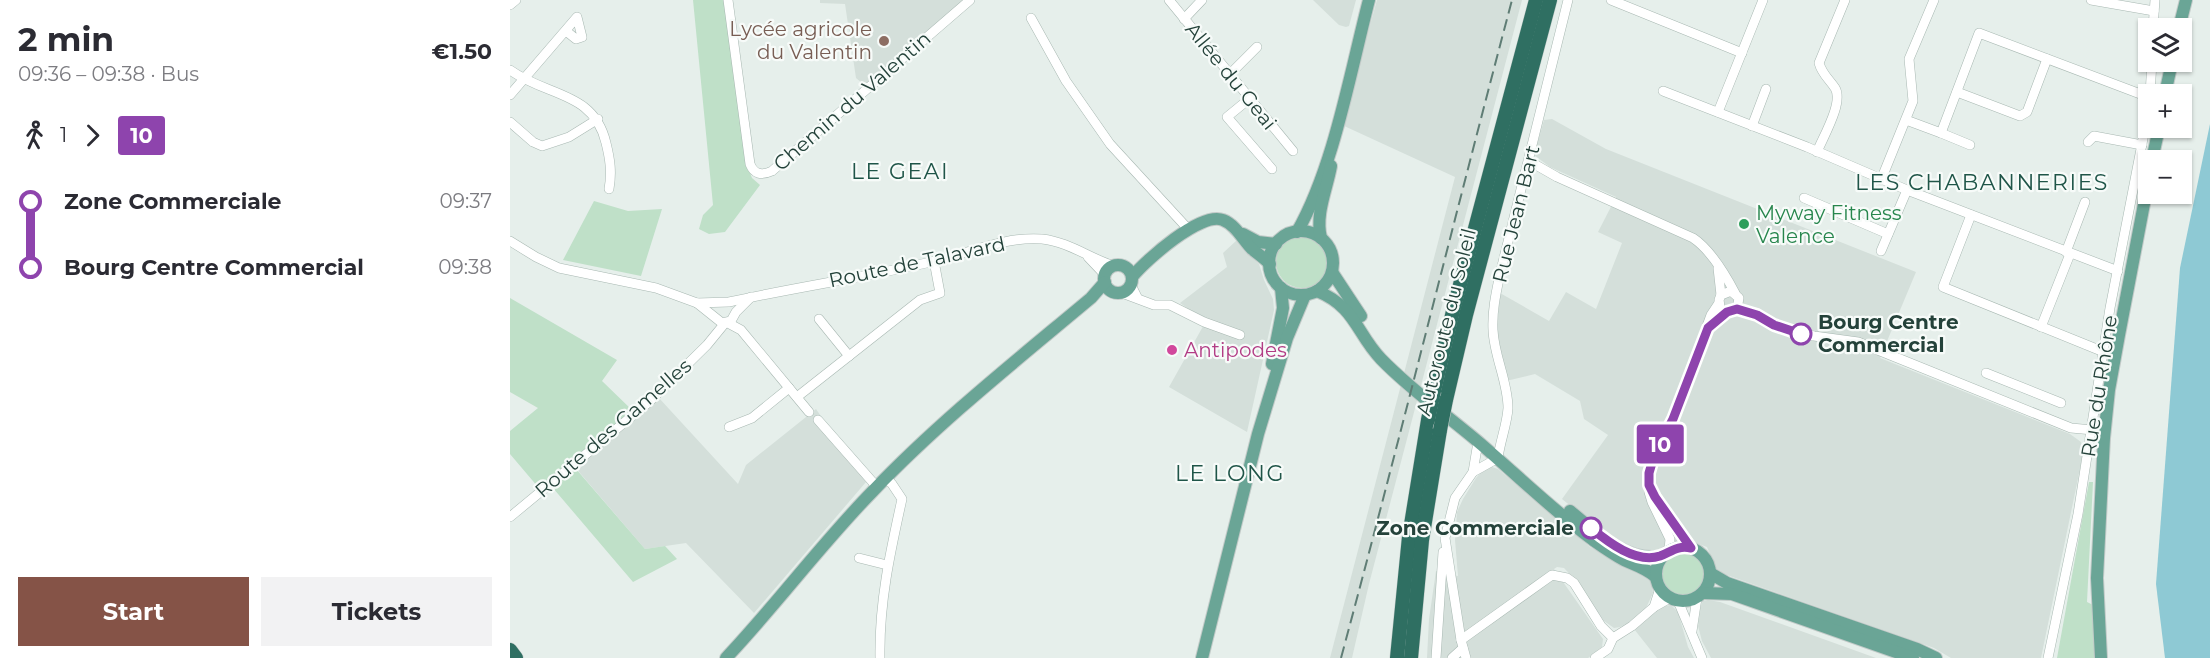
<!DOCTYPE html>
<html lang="en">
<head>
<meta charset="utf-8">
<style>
  body { margin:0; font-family:Montserrat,sans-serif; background:#f2f2f3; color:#2b2b33; height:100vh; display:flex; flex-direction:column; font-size:22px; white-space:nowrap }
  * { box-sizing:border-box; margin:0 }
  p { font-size:20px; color:#7c7c81 }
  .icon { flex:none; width:33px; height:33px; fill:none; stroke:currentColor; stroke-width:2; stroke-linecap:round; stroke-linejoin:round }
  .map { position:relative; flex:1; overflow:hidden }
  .drawer { display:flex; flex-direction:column; background:#fff; width:510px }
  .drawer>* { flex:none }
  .badge { padding:0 12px; border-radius:4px; font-size:21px; line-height:39px }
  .controls { position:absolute; left:1628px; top:18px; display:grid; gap:12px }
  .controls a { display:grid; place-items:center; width:54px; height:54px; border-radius:0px; background:#fff; box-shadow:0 2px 4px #0004; font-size:30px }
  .map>.badge { position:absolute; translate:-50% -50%; box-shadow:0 0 0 3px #fff }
  .legs { display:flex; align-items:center; gap:9px; height:66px; padding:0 18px; font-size:20px }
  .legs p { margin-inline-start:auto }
  .summary { display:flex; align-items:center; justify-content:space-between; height:102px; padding:0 18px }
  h1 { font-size:33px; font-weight:700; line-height:45px }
  .button { display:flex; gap:12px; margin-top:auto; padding:12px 18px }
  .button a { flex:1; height:69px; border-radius:0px; background:#855347; color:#fff; font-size:24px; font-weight:700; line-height:69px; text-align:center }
  .button a+a { background:#f2f2f3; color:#2b2b33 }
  ul { padding:0 18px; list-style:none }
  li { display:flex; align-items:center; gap:21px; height:66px; font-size:22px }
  li i { display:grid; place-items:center; width:9px; height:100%; margin:0 8px; background:currentColor }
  li i::after { content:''; width:15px; height:15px; margin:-8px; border:4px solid; border-radius:50%; background:#fff }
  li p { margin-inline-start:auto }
  li:first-child i { background:linear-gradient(#0000 50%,currentColor 0) }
  li:last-child i { background:linear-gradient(currentColor 50%,#0000 0) }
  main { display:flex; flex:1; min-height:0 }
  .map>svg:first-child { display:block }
</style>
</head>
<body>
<main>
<section class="drawer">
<div class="summary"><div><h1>2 min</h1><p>09:36 – 09:38 · Bus</p></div><b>€1.50</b></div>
<div class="legs"><svg class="icon" aria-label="walk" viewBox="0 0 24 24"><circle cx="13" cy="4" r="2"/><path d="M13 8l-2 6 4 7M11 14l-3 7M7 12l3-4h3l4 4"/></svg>1<svg class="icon" aria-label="forward" viewBox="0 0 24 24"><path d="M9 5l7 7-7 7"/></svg><b class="badge" style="background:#8e44ad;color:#fff">10</b></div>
<ul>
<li><i style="color:#8e44ad"></i><b>Zone Commerciale</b><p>09:37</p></li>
<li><i style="color:#8e44ad"></i><b>Bourg Centre Commercial</b><p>09:38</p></li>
</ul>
<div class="button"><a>Start</a><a>Tickets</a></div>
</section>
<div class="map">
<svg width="1700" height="658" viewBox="0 0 1700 658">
  <rect width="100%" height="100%" fill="#e6efeb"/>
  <g fill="#d4dfda">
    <polygon points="310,0 455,0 360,83 352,83 346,78 335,4 310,3"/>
    <polygon points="803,0 846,0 839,26 836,27 829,25"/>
    <polygon points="867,0 1012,0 859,584 842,658 820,658 945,177 832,125"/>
    <polygon points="1042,119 1096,149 1406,272 1370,358 1560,434 1571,442 1573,454 1531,658 1441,658 1424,648 1214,574 1206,569 1197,547 1186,543 1156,543 1149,551 1137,553 1125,550 1097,535 1052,499 1098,435 1074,419 1070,401 1025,374 996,381 987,333 990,293 1039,321 1056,292 1086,309 1112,243 1088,232 1106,197 1040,167 1024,155 1034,120"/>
    <polygon points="727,240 749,264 754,280 763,299 764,310 737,432 659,387 696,321 670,303 717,267 713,253"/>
    <polygon points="149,398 228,484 236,465 306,409 356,482 244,613 176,543 135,549 64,466"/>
    <polygon points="982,467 988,469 1080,547 1138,577 1142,582 1143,593 1136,608 1118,623 1110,627 1104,628 1094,621 1068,583 1054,568 1047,567 1044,569 1093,639 1092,647 1078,658 917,658 919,619 926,571 948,576 945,540 947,512 953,499 966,478 975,468"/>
    <polygon points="1198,600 1210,602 1366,658 1201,658 1192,641 1188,626 1191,605 1193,601"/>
    <polygon points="1161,605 1168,612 1178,647 1184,658 1147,658 1124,629 1153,606"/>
  </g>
  <g fill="#bfe0c8">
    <polygon points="183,0 216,0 238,168 242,178 250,185 215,232 199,234 189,229 193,215 203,205"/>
    <polygon points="84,201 118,211 152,209 131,276 53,260"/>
    <circle cx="792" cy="262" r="26"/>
    <polygon points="0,298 107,360 92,381 123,411 60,462 135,549 155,546 167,559 123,582 37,481 28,487 0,454 0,431 28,408 0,392"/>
    <polygon points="1579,482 1583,482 1577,602 1585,606 1587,658 1547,658"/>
    <circle cx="1173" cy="574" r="21"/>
  </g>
  <polygon fill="#8ec9d4" points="1700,124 1700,658 1655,658 1646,584 1670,268"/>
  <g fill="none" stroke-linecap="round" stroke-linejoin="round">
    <g stroke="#a8b8b2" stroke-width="10">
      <g id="minor">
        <path d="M218,0L240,164C244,174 251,176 262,171L460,0"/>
        <polyline points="659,0 783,151"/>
        <polyline points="1101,0 1232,53"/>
        <polyline points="1581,0 1644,11"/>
        <polyline points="0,5 6,0"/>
        <polyline points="521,18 556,81 600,144 679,230"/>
        <polyline points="674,19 692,0"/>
        <polyline points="1643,28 1645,0"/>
        <path d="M0,70C37,97 84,91 96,143C100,159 102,172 99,189"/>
        <polyline points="719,75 747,47"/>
        <polyline points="1153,91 1297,147 1397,190 1608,271"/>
        <polyline points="1447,92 1510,116 1517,112 1537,59"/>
        <polyline points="1640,94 1642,62"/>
        <polyline points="0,95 67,17 72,37 66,39 56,31"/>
        <polyline points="739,99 717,117 762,169"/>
        <polyline points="1208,112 1253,0"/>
        <polyline points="1396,120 1431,133 1469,33 1633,95 1638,95"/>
        <polyline points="0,122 23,142 32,146 59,137 88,119"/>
        <polyline points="1242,126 1256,89"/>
        <polyline points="1431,133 1460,145"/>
        <polyline points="1578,142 1584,136 1632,145"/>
        <path d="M1307,152C1313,137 1334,102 1325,88C1319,79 1312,74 1309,63L1335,0"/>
        <path d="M1019,161L1047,177L1183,238C1201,250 1215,274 1225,293"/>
        <polyline points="1371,180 1403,101 1399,59 1424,0"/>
        <polyline points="1294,198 1378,234"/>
        <polyline points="1461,215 1433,287 1594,352"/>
        <polyline points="0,241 26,257 49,268 146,288 187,303 212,323 221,321 226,312 241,297"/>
        <polyline points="1371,251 1397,190"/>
        <polyline points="1556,252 1575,202"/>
        <polyline points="578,257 595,275"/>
        <polyline points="1208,268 1211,295"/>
        <polyline points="621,285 627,297"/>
        <polyline points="612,293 644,305 660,305 694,322 730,335"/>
        <path d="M187,303L219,302C287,287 357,277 425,261C459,253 496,236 532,239C559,242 579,258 604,266"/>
        <polyline points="1210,307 1209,300 1211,295 1221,291 1229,298 1227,309"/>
        <polyline points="309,319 339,356"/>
        <polyline points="218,323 231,330 299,412"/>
        <polyline points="1531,327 1560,254"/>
        <path d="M1198,328C1209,318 1219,308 1234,310L1278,330L1304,336L1348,342L1561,428L1583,430"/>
        <polyline points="1476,373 1551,403"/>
        <polyline points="287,397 410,300 430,293 424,261"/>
        <polyline points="308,420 367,487"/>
        <polyline points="219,427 242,418 279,388"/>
        <path d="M963,472L988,458C990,441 997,425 998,408C998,382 984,356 983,330C982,311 986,293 990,274L1058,0"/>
        <polyline points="1144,495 1181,548"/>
        <polyline points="0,517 139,402 197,345 215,323"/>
        <polyline points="1159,550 1160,539 1142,502 1139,492 1140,465 1163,419 1201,315 1209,303"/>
        <polyline points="349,558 377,565"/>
        <polyline points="1168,601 1192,658"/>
        <polyline points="1144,607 1150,588"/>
        <polyline points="1182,631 1187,598"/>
        <polyline points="951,640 1042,575 1057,578 1064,583 1091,626 1103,638"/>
        <path d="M370,658C369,603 380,553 392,499L382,484L376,478"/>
        <polyline points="926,658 933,552"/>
        <polyline points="942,658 953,648"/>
        <polyline points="956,658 951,640 935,538 945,498 963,472 968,442"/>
        <polyline points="1085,658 1098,649 1103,638 1122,626 1144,607 1160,598"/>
        <polyline points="1538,658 1568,514 1600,308 1638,113"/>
      </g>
    </g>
    <g stroke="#c2cac8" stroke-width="14">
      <g id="major">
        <polyline points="1669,28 1676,0"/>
        <polyline points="1655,94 1662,62"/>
        <polyline points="1642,160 1649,128"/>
        <circle cx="791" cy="263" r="32"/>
        <path d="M787,232C824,167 840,73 859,0"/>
        <polyline points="733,234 748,242 766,244"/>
        <path d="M811,238C805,214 817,189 821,166"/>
        <circle cx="608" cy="279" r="14"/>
        <polyline points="822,272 851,316"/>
        <path d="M622,277C636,260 691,211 713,220C726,225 733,240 742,249C748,254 754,258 760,264"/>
        <path d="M807,291C846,307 846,333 871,359C902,391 938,416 972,445C1009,477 1044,511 1083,540C1093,547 1103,554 1114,560C1125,565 1136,568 1146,577"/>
        <polyline points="762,364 773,308 771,288"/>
        <path d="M1060,511C1086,532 1116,563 1152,556"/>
        <circle cx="1173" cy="574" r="27"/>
        <polyline points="1200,573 1217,583 1407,649 1426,658"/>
        <polyline points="1193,593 1222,594 1403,658"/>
        <path d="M216,658C267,604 311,544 363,491C430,421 507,360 581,298L595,282"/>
        <polyline points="692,658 748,434 777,338 795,295"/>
        <polyline points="1591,658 1587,578 1594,438 1599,390 1609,335 1638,183"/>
      </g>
    </g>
    <g stroke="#c2cac8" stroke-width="15">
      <g id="highway">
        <polyline points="924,391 943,311 1026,0"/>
        <polyline points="936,400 956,315 1040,0"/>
        <polyline points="0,650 6,658"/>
        <polyline points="887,658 899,537 918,420"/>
        <polyline points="901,658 912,540 930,430"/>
      </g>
    </g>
    <use href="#minor" stroke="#fff" stroke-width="9"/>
    <use href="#major" stroke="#6aa596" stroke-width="12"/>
    <use href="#highway" stroke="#2f6f62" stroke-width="14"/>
    <path stroke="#5f7d75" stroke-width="2" stroke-dasharray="12 6" stroke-linecap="butt" d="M831,658C890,439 944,219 1002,0"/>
    <g stroke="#c2cac8" stroke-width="15" stroke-linecap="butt">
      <g id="highway-bridge">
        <polyline points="918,420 924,391"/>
        <polyline points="930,430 936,400"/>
      </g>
    </g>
    <use href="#highway-bridge" stroke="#2f6f62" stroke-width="14"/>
  </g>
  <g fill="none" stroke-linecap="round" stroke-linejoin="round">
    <g stroke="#fff" stroke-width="14">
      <path id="line-1" d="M1081,528C1098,542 1126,564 1150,556C1161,552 1167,545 1181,548L1145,497L1139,485V473L1144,456L1163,419L1198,328L1217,312L1227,309L1247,315L1264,325L1291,334"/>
    </g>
    <use href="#line-1" stroke="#8e44ad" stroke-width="9"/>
  </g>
  <circle fill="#8d6e63" stroke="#f7fbf9" stroke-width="2" cx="374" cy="41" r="6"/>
  <circle fill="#2e9e5b" stroke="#f7fbf9" stroke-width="2" cx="1234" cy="224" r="6"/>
  <g fill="#fff" stroke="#8e44ad" stroke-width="3">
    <circle cx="1291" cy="334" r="10"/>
    <circle cx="1081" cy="528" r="10"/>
  </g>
  <circle fill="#d1479c" stroke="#f7fbf9" stroke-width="2" cx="662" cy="350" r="6"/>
  <g text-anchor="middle" stroke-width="4.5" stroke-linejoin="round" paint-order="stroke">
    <g font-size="20" fill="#785e54" stroke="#f7fbf9" text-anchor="end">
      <text x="362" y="36">Lycée agricole<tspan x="362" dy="23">du Valentin</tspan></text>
    </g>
    <g font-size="20" fill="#24423a" stroke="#f7fbf9">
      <text transform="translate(721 76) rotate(51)" y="7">Allée du Geai</text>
      <text transform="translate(342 101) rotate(-41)" y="7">Chemin du Valentin</text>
      <text transform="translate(1006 214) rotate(-76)" y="7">Rue Jean Bart</text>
      <text transform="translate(407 262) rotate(-12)" y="7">Route de Talavard</text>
      <text transform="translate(936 322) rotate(-76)" y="7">Autoroute du Soleil</text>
      <text transform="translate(1589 386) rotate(-81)" y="7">Rue du Rhône</text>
      <text transform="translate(103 428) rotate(-41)" y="7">Route des Gamelles</text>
    </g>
    <g font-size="20" fill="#27864d" stroke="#f7fbf9" text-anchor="start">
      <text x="1246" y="220">Myway Fitness<tspan x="1246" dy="23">Valence</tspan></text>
    </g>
    <g font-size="20" font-weight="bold" fill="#24423a" stroke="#f7fbf9" text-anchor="start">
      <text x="1308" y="329">Bourg Centre<tspan x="1308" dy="23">Commercial</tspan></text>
      <text x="1064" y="535" text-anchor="end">Zone Commerciale</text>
    </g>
    <g font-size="20" fill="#b23c85" stroke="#f7fbf9" text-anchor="start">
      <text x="674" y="357">Antipodes</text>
    </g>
    <g font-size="22" letter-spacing="1.5" fill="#1f5548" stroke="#f7fbf9">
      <text x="390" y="179">LE GEAI</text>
      <text x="1472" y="190">LES CHABANNERIES</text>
      <text x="720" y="481">LE LONG</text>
    </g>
  </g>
</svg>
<div class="controls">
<a><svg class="icon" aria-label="layers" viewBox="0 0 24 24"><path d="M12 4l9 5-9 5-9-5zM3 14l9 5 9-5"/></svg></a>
<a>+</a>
<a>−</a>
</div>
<b class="badge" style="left:1150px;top:444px;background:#8e44ad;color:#fff">10</b>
</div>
</main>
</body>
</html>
